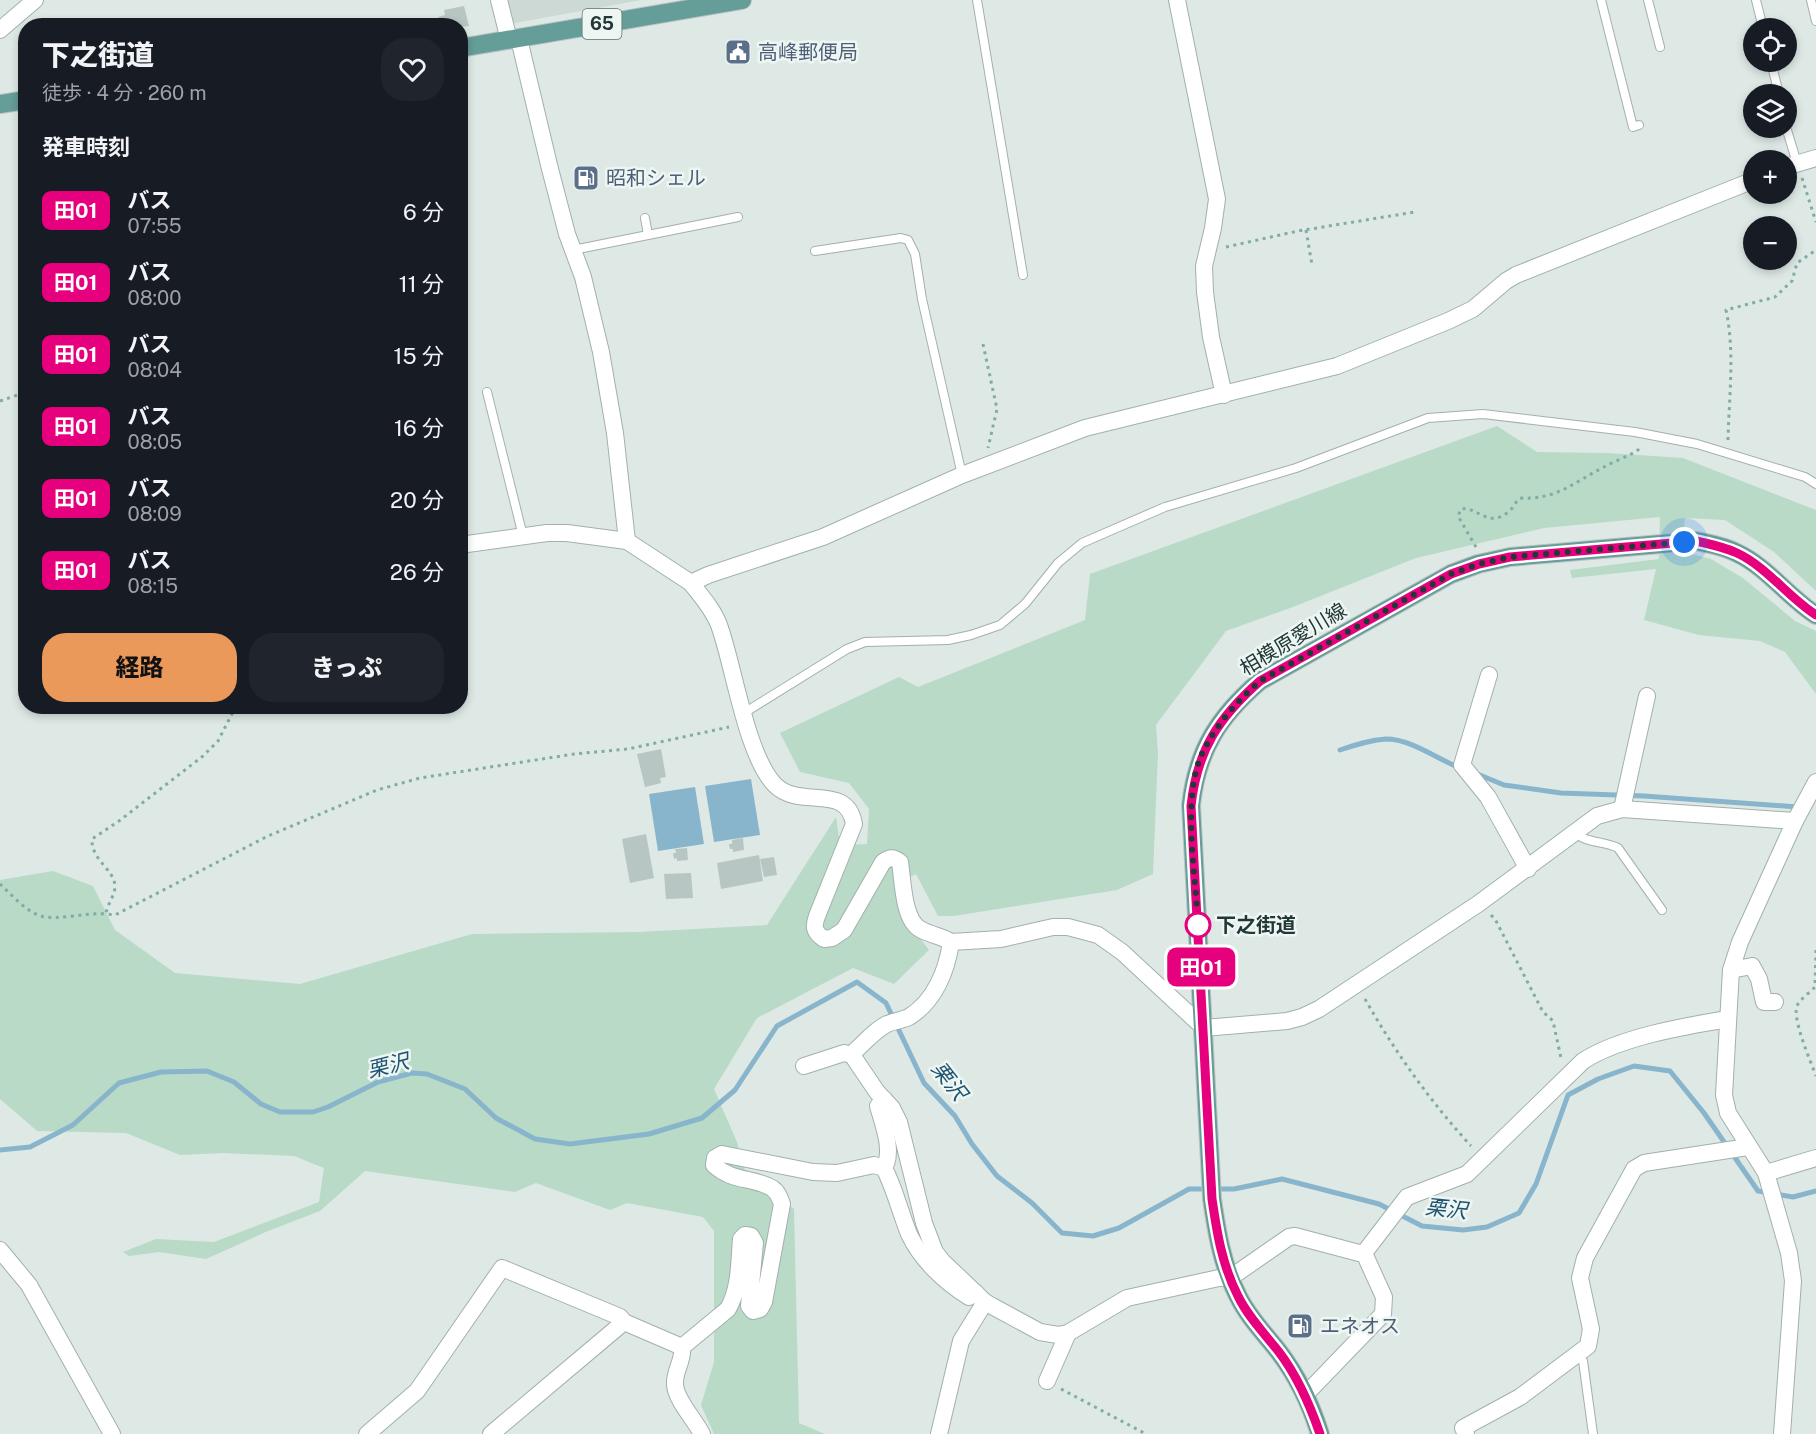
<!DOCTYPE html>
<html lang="ja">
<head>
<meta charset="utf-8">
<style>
  body { margin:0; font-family:"Public Sans","Noto Sans JP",sans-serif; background:#20242c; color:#f1f3f6; height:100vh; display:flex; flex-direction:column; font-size:22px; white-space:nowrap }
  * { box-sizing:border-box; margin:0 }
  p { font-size:20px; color:#9ea1a6 }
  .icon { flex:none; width:33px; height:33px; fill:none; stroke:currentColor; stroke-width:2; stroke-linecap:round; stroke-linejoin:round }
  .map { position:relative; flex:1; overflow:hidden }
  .sheet { position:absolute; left:18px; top:18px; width:450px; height:696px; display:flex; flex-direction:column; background:#171b24; border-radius:24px; box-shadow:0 3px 9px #0003 }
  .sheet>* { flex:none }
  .badge { padding:0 12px; border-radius:9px; font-size:21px; line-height:39px }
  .buttons { position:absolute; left:1743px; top:18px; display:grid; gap:12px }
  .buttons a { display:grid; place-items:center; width:54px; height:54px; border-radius:50%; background:#171b24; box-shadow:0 3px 9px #0003; font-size:30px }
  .you { position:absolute; width:30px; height:30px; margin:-15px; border:4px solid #fff; border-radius:50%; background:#1a73e8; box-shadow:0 0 0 9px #1a73e833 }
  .map>.badge { position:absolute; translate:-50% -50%; box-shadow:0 0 0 3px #fff }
  h2 { padding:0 24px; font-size:22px; line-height:54px }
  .round { display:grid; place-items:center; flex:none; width:63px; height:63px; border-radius:24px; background:#20242c }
  .head { display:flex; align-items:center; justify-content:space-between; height:102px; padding:0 24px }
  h1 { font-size:28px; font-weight:800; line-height:45px }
  .primary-button { display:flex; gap:12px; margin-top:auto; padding:12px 24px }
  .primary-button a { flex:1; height:69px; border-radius:24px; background:#eb985b; color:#111; font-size:24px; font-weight:800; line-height:69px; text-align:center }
  .primary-button a+a { background:#20242c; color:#f1f3f6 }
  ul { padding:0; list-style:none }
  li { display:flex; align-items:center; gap:18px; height:72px; padding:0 24px }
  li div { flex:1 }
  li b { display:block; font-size:22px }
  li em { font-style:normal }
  li .badge { min-width:66px; font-weight:700; text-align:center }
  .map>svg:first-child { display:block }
</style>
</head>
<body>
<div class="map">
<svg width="1816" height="1434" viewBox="0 0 1816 1434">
  <rect width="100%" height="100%" fill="#dee9e6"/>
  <polygon fill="#cdd9d5" points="505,0 641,0 510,24"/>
  <polygon fill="#b8dac7" points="1497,426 1537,452 1608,453 1683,458 1816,510 1816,591 1774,552 1725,520 1685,518 1681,551 1711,559 1743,578 1795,621 1816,631 1816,694 1785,652 1760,641 1699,635 1644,620 1656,569 1572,578 1570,570 1659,559 1660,517 1544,528 1416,558 1293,607 1226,631 1156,725 1158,753 1153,874 1117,890 954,916 938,916 916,874 896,884 912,928 929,950 894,984 853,968 757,1018 714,1089 737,1142 746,1175 794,1209 799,1423 825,1434 714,1434 701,1405 714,1362 714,1231 703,1217 627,1203 610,1210 536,1183 515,1192 365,1171 320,1211 268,1231 206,1259 159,1252 129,1256 123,1252 156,1239 214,1242 319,1202 324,1168 294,1156 223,1153 180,1155 126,1133 37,1131 0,1099 0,880 53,871 93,886 115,930 175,973 300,984 472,934 639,932 767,925 836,817 840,845 867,844 869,809 849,783 800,772 780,733 899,677 918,687 1085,620 1090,574"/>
  <g fill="#88b5cc">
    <polygon points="751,779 760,835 714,842 705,786"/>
    <polygon points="695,787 704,844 658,851 649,794"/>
  </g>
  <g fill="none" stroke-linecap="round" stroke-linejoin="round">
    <g stroke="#88b5cc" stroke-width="5">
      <path d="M1340,750C1355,745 1370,740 1386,739C1411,739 1437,759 1460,768"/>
      <polyline points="1475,773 1504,785 1561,793 1644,796 1798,807"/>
      <polyline points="0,1150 30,1147 73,1125 119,1083 161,1072 207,1071 234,1082 261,1104 280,1112 313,1112 328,1107 378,1082 412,1073 427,1074 465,1089 496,1118 535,1139 570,1144 649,1134 702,1118 735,1090 777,1026 857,982 886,1003 924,1083 955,1116 972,1144 997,1176 1032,1203 1062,1233 1093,1236 1119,1228 1189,1189 1234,1189 1282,1179 1379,1204 1422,1226 1463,1230 1487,1227 1519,1213 1536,1184 1568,1095 1598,1079 1634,1066 1670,1071 1704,1113 1758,1191 1793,1197 1816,1191"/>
    </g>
  </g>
  <g fill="#b7c6c3">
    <polygon points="464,6 469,26 460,27 460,26 440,26 438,17 445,15 444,10"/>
    <polygon points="661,749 666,777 660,778 661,783 645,787 637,754"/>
    <polygon points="646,834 654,878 630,883 622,839"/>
    <polygon points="743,838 744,850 733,852 733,849 730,849 729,844 732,844 732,840"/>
    <polygon points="687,848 688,860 677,861 677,858 674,859 673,853 676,853 675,849"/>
    <polygon points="759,855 763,881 721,889 717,863"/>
    <polygon points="774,857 777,875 764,877 760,859"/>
    <polygon points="691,873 693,898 666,899 664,874"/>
  </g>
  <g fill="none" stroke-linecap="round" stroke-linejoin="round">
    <g stroke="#a2b0ae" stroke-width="10">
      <g id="service">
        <polyline points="977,0 1023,275"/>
        <polyline points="1601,0 1633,127 1639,125"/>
        <polyline points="1648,0 1660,47"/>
        <polyline points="1756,0 1763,28"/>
        <polyline points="1811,0 1816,21"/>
        <polyline points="1771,62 1779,94"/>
        <polyline points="1786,127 1797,163"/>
        <polyline points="645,218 648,235"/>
        <polyline points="573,250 738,217"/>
        <polyline points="815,251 901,238 908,240 915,254 922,299 962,475"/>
        <polyline points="487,392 523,536"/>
        <polyline points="744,713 847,649 865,642 948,640 971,635 1000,625 1025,604 1058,563 1082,543 1165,507 1296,468 1428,418 1483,414 1635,432 1697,444 1805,477 1816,484"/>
        <path d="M1574,832C1585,843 1604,841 1618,848L1662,910"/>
        <polyline points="1578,1353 1583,1361 1593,1434"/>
      </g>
    </g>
    <g stroke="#a2b0ae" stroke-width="18">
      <g id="minor">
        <polyline points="499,0 509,40"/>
        <polyline points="1177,0 1217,199 1213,228 1204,266 1205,292 1211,337 1224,395"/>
        <polyline points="0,30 35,0"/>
        <polyline points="519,39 549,165 567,234 583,277 601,352 615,433 627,541 691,583 708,575 823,537 962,475 1085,428 1337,366 1448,321 1473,309 1506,281 1516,275 1754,180"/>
        <polyline points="1786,167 1816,158"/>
        <polyline points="460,545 547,533 567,533 627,541"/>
        <path d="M691,583C701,596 713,609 719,625C734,666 746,755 775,785C800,810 847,782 854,824L817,916C813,927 814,932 824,939L832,938L844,930L883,862C890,857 893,857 900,862C903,881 903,919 920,929C930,935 942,936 951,942"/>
        <polyline points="1489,675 1462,765 1488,797 1528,869"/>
        <polyline points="1622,809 1647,696"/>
        <polyline points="1795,821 1816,782"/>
        <polyline points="1731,970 1752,966 1759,979 1764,1002 1775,1002"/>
        <path d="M852,1055L855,1051C865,1042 875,1030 887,1024C894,1021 903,1020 909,1017C935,1001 947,970 951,942L1001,939L1053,927H1068L1098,935L1122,952L1204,1028L1287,1021L1302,1017L1319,1009L1478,904L1597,816L1622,809L1795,821L1740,942L1731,970L1724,1095L1728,1113L1766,1173L1789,1253L1793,1281L1782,1434"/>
        <polyline points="804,1066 844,1053 852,1055 877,1092 892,1108 899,1122 924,1223 935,1252 942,1261 985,1302 992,1306 1040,1332 1058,1335 1068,1333 1127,1298 1219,1278 1230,1278 1289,1237 1295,1236 1359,1253 1364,1253 1384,1297 1383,1314 1305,1395"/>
        <path d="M884,1099L878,1106C883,1124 894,1151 884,1168"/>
        <polyline points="1766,1173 1816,1158"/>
        <polyline points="0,1250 29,1285 112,1434"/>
        <path d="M1364,1253L1407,1197L1467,1174L1583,1061C1620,1037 1685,1026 1728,1019"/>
        <path d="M682,1347C684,1360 674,1371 675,1384C675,1399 695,1420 702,1434"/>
        <polyline points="1047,1381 1068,1333"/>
        <path d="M367,1434L417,1391L502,1268L620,1317L624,1322L682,1347L728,1309C740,1288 739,1262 741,1239L745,1235L751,1236L755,1243L749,1306L753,1311L760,1309L764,1302L782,1204C780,1198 778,1192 772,1188C753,1177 732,1182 714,1165L715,1158L722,1154L813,1172L837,1173L874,1165L884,1168C895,1189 900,1212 909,1234C921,1260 945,1282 969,1297L976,1293"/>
        <polyline points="491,1434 624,1322"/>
        <polyline points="939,1434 961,1341 985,1302"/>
        <polyline points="1466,1434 1463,1428 1520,1397 1588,1346 1591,1329 1580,1278 1585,1258 1634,1169 1644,1163 1748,1147"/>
      </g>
    </g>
    <g stroke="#bcc3c3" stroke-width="20">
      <g id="primary">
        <polyline points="460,48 742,0"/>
        <polyline points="0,104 26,100"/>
        <path d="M1320,1434C1311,1405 1298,1377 1279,1352C1265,1334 1248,1317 1238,1296C1222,1265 1217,1233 1212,1199L1191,805C1197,750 1219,716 1260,681L1451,574L1478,564L1510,557L1696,541C1710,544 1724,546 1737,553C1767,567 1788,597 1816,615"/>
      </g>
    </g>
    <g stroke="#80aba6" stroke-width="3" stroke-dasharray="3 4.5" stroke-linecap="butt">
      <polyline points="1802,178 1816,222"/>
      <polyline points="1306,230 1312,265"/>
      <polyline points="1226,247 1298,231 1415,212"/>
      <polyline points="983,344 997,409 988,448"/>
      <polyline points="0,401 26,392"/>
      <path d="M1728,440C1729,397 1735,352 1726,310L1775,297L1792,281L1797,263L1816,250"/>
      <path d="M1476,547L1458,516L1461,509C1477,506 1487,528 1507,513C1513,509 1515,502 1520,498C1557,500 1574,482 1604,467C1616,460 1631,456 1642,447"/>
      <path d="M236,706L218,741L203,756L119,821L92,839C91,860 114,869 115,886C115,896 107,904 106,914L115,915L268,836L377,790L420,778L574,754L628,749L729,727"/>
      <path d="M0,884C12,895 25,911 41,916C56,921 87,912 106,914"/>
      <polyline points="1491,915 1495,919 1543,1012 1553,1021 1561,1058"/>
      <path d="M1816,950L1815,987C1810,992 1802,998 1798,1004C1790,1015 1811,1062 1816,1076"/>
      <path d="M1365,999C1395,1052 1430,1101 1471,1146"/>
      <polyline points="1061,1389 1146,1434"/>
    </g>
    <use href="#service" stroke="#fff" stroke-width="8"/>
    <use href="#minor" stroke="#fff" stroke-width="16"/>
    <use href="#primary" stroke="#659d98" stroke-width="18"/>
  </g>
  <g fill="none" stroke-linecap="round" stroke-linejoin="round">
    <g stroke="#fff" stroke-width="14">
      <path id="line" d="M1320,1434C1310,1405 1298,1377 1279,1352C1265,1334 1248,1317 1238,1296C1222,1265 1217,1233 1212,1199L1191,806C1197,750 1219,717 1260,681L1451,574L1479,564L1510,557L1696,541C1710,544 1724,547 1737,553C1767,567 1788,597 1816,615"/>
    </g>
    <use href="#line" stroke="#e6007e" stroke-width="9"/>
    <path stroke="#213836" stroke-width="6" stroke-dasharray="0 10.8" d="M1198,925C1196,876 1182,800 1201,756C1214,727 1237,701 1260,681L1451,574L1479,564L1510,557L1684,542"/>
  </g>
  <defs>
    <g id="civic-square" transform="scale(1.35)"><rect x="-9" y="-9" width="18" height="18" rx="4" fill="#5c6f8a" stroke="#eef6f4"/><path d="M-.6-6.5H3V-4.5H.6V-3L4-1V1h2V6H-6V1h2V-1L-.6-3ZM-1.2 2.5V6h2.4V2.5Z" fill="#fff"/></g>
    <g id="fuel-square" transform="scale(1.35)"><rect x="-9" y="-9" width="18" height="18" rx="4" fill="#5c6f8a" stroke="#eef6f4"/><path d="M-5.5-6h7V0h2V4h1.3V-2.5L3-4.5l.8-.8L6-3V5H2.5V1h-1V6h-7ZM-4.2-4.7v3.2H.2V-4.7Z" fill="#fff"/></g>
  </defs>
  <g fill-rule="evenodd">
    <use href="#civic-square" x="738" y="52"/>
    <use href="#fuel-square" x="586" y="178"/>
    <use href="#fuel-square" x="1300" y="1326"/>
  </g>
  <circle fill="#fff" stroke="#e6007e" stroke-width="3" cx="1198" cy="925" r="12"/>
  <g text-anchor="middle" stroke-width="5" stroke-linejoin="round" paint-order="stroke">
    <rect fill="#eef6f4" stroke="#5e716f" stroke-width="1.5" x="582.5" y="9" width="39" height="30" rx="4.5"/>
    <g font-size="18" font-weight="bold" fill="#213836">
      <text x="602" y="30">65</text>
    </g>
    <g font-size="20" fill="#4e5e75" stroke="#eef6f4" text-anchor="start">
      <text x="758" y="59">高峰郵便局</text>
      <text x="606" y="185">昭和シェル</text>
      <text x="1320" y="1333">エネオス</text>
    </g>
    <g font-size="20" fill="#213836" stroke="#eef6f4">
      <text transform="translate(1293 639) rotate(-31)" y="7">相模原愛川線</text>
    </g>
    <g font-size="20" font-weight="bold" fill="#213836" stroke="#eef6f4" text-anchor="start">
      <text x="1216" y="932">下之街道</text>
    </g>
    <g font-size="21" font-style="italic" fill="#1e5370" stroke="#eef6f4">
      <text transform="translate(388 1066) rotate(-14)" y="7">栗沢</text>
      <text transform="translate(949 1081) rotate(52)" y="7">栗沢</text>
      <text transform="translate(1446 1209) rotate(6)" y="7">栗沢</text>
    </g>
  </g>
</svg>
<div class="buttons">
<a><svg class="icon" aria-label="locate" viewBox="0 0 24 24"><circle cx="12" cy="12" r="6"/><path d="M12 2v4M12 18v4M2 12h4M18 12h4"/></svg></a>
<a><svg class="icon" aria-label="layers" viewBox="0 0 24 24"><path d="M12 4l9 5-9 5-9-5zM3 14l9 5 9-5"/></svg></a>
<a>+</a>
<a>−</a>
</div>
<div class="you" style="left:1684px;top:542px"></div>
<b class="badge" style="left:1201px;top:967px;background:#e6007e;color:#fff">田01</b>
<section class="sheet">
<div class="head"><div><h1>下之街道</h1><p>徒歩 · 4 分 · 260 m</p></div><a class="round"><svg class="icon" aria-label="heart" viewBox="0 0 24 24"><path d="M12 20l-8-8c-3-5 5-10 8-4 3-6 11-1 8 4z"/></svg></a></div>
<h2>発車時刻</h2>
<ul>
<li><span class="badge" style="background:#e6007e;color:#fff">田01</span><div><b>バス</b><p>07:55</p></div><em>6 分</em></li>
<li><span class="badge" style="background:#e6007e;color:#fff">田01</span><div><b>バス</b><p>08:00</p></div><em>11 分</em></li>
<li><span class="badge" style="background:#e6007e;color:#fff">田01</span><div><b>バス</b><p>08:04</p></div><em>15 分</em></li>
<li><span class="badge" style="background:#e6007e;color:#fff">田01</span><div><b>バス</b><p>08:05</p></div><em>16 分</em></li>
<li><span class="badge" style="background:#e6007e;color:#fff">田01</span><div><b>バス</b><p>08:09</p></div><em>20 分</em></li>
<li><span class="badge" style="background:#e6007e;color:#fff">田01</span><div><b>バス</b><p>08:15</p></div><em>26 分</em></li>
</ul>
<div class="primary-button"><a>経路</a><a>きっぷ</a></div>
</section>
</div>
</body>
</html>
